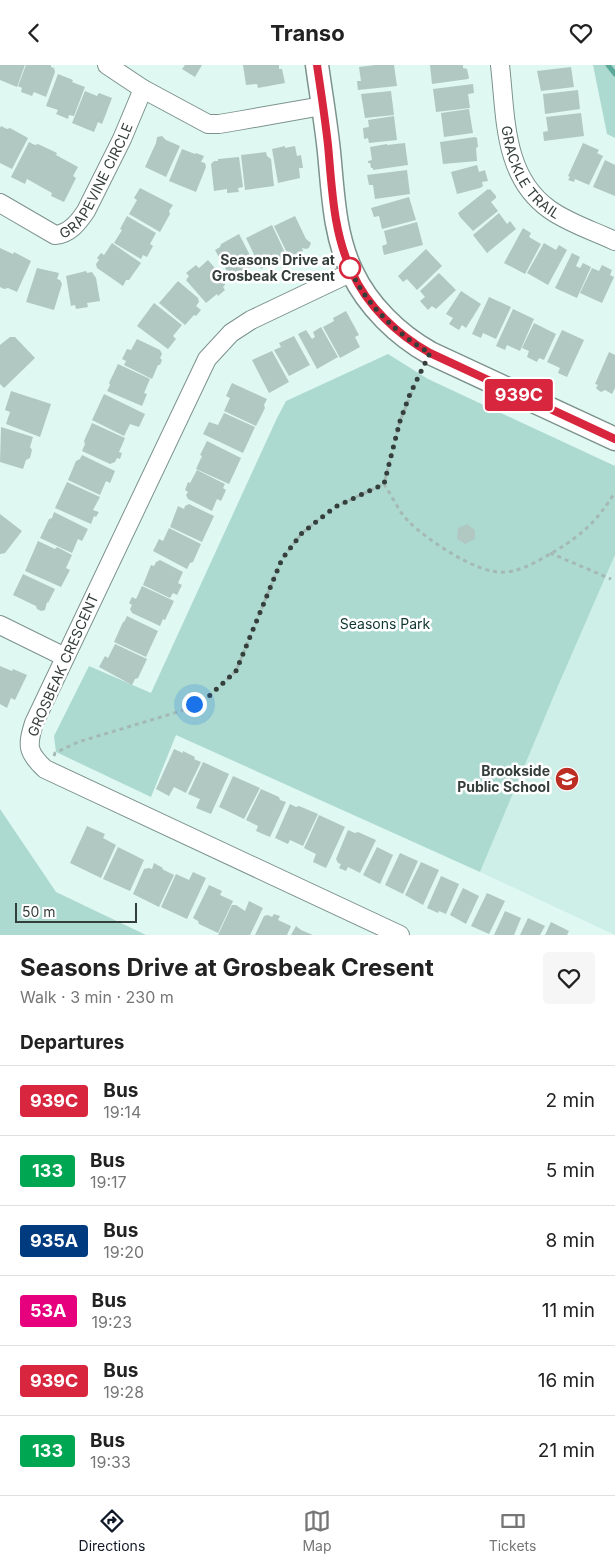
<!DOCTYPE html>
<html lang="en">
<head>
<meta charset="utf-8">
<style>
  body { margin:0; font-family:Inter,sans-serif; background:#f6f6f6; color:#222; height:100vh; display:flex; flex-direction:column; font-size:19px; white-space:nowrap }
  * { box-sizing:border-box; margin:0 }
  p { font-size:16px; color:#767676 }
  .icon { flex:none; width:28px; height:28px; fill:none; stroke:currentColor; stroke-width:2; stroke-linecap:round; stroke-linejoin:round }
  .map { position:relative; height:870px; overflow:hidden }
  .drawer { display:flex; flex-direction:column; background:#fff; flex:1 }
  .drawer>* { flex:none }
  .badge { padding:0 10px; border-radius:4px; font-size:18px; line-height:32px }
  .scale { position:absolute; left:15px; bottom:12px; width:122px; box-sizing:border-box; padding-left:5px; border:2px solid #343e3b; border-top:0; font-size:14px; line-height:18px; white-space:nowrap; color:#343e3b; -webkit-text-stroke:4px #fff; paint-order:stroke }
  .you { position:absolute; width:25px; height:25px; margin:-12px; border:4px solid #fff; border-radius:50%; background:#1a73e8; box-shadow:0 0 0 8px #1a73e833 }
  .map>.badge { position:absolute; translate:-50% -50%; box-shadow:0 0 0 2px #fff }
  h2 { padding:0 20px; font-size:19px; line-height:45px }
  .round { display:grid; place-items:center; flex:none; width:52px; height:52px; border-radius:5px; background:#f6f6f6 }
  .overview { display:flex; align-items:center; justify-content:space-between; height:85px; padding:0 20px }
  h1 { font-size:24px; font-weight:700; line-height:38px }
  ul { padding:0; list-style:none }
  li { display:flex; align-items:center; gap:15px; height:70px; padding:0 20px; border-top:1px solid #e0e0e0 }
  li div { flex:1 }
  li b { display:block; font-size:19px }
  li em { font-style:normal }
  li .badge { min-width:55px; font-weight:700; text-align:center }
  header { display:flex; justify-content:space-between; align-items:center; height:65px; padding:0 20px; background:#fff; font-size:22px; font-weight:700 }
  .dock { display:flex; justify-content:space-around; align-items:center; height:70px; border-top:1px solid #e0e0e0; background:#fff; font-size:14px; color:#767676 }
  .dock a { display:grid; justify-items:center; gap:2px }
  .dock .selected { color:#111827 }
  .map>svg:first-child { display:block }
</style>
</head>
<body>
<header><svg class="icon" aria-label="back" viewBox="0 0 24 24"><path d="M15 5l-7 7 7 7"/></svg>Transo<svg class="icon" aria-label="heart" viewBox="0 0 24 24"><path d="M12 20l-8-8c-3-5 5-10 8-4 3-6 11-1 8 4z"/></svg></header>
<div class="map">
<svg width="615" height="870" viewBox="0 0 615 870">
  <rect width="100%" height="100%" fill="#e0f8f2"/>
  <polygon fill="#ceefe7" points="615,490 615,870 480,807 558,621"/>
  <g fill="#acdad0">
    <polygon points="593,0 615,0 615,73 607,69"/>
    <polygon points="388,289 428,314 615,401 615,490 558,621 480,807 176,670 151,732 56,687 54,671 89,601 151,628 277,353 286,336"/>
    <polygon points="0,744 56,827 146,870 0,870"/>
  </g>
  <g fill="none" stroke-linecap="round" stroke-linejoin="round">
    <polyline stroke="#5aa99a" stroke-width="5" points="608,0 615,9"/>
  </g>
  <g fill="#b0c7c2">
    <polygon points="0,0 25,0 17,22 0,15"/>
    <polygon points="26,0 51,0 51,2 54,3 55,7 46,32 34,27 32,31 21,27 22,23 18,21"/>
    <polygon points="185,0 202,0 195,12 182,4"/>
    <polygon points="243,0 279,0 279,4 282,4 285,18 258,23 257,19 246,20"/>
    <polygon points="375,0 394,0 397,21 358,25 357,16 361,16 359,2"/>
    <polygon points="430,0 463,0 463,3 467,4 469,13 468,14 432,19"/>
    <polygon points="571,2 574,22 541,26 537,6"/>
    <polygon points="58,9 73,15 72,17 85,22 74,51 69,50 68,54 56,49 58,45 46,41"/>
    <polygon points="473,19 474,28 468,29 470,43 436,47 433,24"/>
    <polygon points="578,25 580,44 545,49 543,29"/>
    <polygon points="85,26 97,31 99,28 112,33 102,59 98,57 94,67 72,58"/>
    <polygon points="391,26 394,50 365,53 361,29"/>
    <polygon points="469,44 473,68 444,72 441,48"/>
    <polygon points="581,48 584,71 544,76 543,67 548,66 546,52"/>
    <polygon points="394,51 397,75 369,78 368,73 364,74 363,63 369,62 368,55"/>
    <polygon points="1,61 7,64 10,63 28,73 12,104 0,98 0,63"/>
    <polygon points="162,71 166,75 180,81 166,112 145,102 156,78 157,72"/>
    <polygon points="475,72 477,73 478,82 476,83 477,96 443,99 440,77"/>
    <polygon points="29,77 35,80 38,79 57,88 56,90 78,102 73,111 76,113 64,137 51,131 52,128 27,114 25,119 11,112"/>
    <polygon points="405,78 408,100 373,105 373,103 371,103 370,98 368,98 368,96 372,95 370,82 387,79 387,80"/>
    <polygon points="583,78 599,85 597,88 603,91 589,120 575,114 574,117 568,115 570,112 568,111"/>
    <polygon points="285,81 285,83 295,81 297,91 301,90 303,103 299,103 300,113 278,118 272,84"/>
    <polygon points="182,84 195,89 196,88 204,91 201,97 205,98 206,102 196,127 169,116"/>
    <polygon points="266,87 267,91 271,94 274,121 245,125 241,90"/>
    <polygon points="239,92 243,122 238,123 239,127 227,128 227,124 214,126 211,99 214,96 218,96 218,94"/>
    <polygon points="605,95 615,100 615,131 593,122"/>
    <polygon points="477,100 479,107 485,105 488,116 482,117 483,121 480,123 457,129 451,107"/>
    <polygon points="407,105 410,129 375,134 373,120 369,120 367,110"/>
    <polygon points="140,123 173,140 169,146 170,149 160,167 129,149 137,135 134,133"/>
    <polygon points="488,124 489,125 490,124 496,131 496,133 491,137 498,146 473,166 460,152 458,148"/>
    <polygon points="409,132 416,155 382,164 379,151 374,152 371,143"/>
    <polygon points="499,148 507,159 510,156 516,164 487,188 473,170"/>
    <polygon points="127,151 156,168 150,179 153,181 147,192 143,190 141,194 114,178 122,165 120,164"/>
    <polygon points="295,151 306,174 311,178 309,183 306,184 302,183 303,186 289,192 274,161"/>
    <polygon points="417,157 423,180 384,190 382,181 387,179 384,166"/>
    <polygon points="272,160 287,192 268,202 267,201 261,204 246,173"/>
    <polygon points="523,163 531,168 529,172 541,179 525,209 504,198"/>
    <polygon points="239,169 255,200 243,207 245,211 233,217 215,185 220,182 221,179"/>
    <polygon points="112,178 141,198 129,215 126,215 123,221 97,203 96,199 99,195 97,193 101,188 104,190"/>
    <polygon points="544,178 556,185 559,180 567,185 548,220 527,208"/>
    <polygon points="0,183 13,189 14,187 31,196 17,227 8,223 4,224 0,222"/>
    <polygon points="426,184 442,201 417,225 407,214 403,217 398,211"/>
    <polygon points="572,188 580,192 576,201 580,203 583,198 591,202 577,233 555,223"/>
    <polygon points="208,195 225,215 225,220 223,222 225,225 218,231 217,229 206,238 186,215 189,211 186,208 196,200 199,203"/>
    <polygon points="602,200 612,205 610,210 614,212 602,238 580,228 592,203 599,206"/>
    <polygon points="37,203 59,208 57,214 60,215 62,219 54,245 26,237"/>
    <polygon points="86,206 87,208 92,207 96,213 100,236 87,238 88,242 76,244 75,240 71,241 66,211"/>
    <polygon points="439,208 456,225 436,244 432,241 428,245 420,236 425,232 420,226"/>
    <polygon points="178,216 198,233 199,237 196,241 201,245 196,251 194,250 185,260 159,238"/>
    <polygon points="461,226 481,239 466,263 462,260 459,265 449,259 453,253 446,249"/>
    <polygon points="489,232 511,242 496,274 483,268 481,273 472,269"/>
    <polygon points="154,238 182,260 173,271 176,274 168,284 137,261"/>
    <polygon points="513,244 534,254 520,286 507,280 505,285 496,281"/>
    <polygon points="346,246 359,270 355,272 360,282 340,293 323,262 334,256 333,253"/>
    <polygon points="534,258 556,269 544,295 539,293 537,297 527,292 529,286 522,283"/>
    <polygon points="321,262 338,292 317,304 298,269 306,265 312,274 315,272 313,267"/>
    <polygon points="562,265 584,275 567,312 558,308 560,303 547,297"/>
    <polygon points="294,271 310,300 289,311 274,285 281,282 279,278"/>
    <polygon points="10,272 15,272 35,293 4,323 0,319 0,280"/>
    <polygon points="137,274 160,285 162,289 160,293 162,295 160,300 158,300 152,314 124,300 126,296 122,294 127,284 131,285"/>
    <polygon points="272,286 289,317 269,328 252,295"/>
    <polygon points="609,287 615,290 615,323 612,329 605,325 601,327 598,325 596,323 598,320 595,319"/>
    <polygon points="118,299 150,314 144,328 147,329 142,341 107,326 110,320 109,318"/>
    <polygon points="232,318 267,334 264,340 265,343 256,361 224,346 230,333 226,331"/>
    <polygon points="11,326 51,339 40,372 6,359 10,347 5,345"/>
    <polygon points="104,329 145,349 139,362 130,359 124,371 92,355"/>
    <polygon points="224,348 255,362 243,388 203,369 209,357 218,360"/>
    <polygon points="92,358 125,373 119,387 122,388 120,394 117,393 115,397 110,399 82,386 85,379 84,376"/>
    <polygon points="1,362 33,372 30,382 32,385 30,393 26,395 23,404 0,397"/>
    <polygon points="207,376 241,393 229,419 196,404 202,391 200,390"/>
    <polygon points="82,390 115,406 110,418 106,416 100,430 68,415 76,396 80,394"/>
    <polygon points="197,405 225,419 223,423 226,425 221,436 217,434 212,446 188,434 186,430 188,427 185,425 188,417 190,418"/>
    <polygon points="67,417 100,432 93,445 99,447 96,452 94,451 91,459 55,443"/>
    <polygon points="189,439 214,451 202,477 170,462 178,441 184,444 185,441"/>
    <polygon points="54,447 88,464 82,476 78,474 72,488 40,473 49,454 52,453"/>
    <polygon points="0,449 22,466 5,488 0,489"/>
    <polygon points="467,459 475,465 475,474 465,479 457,474 458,463"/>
    <polygon points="169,463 201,479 193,497 190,498 187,504 153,486 159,474 163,476"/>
    <polygon points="38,476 55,484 57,482 72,490 66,503 70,505 61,522 25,506"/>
    <polygon points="160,495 183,507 178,518 182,520 177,530 173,528 170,533 143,520 151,500 154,501 156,497"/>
    <polygon points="23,509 55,524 48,538 47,537 45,545 41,546 37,544 36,541 13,530"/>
    <polygon points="142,521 174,536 165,555 163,554 160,561 132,548 130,544 132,540 129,538 132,532 136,534"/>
    <polygon points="127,551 158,566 146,592 114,577 123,557 124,557"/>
    <polygon points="115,579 147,594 138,613 135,614 132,620 99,602 105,591 108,593"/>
    <polygon points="0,601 12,606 13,604 27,610 15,635 11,633 7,643 0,639"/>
    <polygon points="174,684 183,688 183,686 195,692 194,694 201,697 186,728 174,722 169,731 156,724"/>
    <polygon points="203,697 229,709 211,749 196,743 200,734 188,729"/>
    <polygon points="233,711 260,723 244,754 219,742"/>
    <polygon points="261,724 279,732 280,735 286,737 270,772 256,766 258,761 246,755"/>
    <polygon points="290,739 296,742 299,741 318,749 303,781 290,775 288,779 275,773"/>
    <polygon points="319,750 345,762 326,803 313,797 316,789 304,783"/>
    <polygon points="87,761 105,769 103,773 116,780 101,813 70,798"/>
    <polygon points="348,765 355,768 358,767 376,775 360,808 348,802 346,806 339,803 341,799 338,798 336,794"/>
    <polygon points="118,782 144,795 130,826 103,814"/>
    <polygon points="377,782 393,790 380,819 363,810"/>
    <polygon points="400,788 418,796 403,829 385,820"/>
    <polygon points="421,797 439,805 423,840 405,830"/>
    <polygon points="154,798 163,803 162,804 174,810 159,842 133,829 144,804 149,803 152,804"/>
    <polygon points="193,807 206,813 187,854 161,842 176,809 189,815"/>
    <polygon points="441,811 459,819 446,849 439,846 438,848 427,843"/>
    <polygon points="209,820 222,826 220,830 233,836 218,868 199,859 198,856 193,853"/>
    <polygon points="463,823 479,831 466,859 450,850"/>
    <polygon points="487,828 505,836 489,869 471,861"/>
    <polygon points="249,836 263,843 250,870 218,870 232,840 236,840 245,846"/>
    <polygon points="505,846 521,853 514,870 494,870"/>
    <polygon points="274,849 280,851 278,855 291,861 287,870 255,870 264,851 268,850 272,852"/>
    <polygon points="528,853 545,861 540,870 520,870"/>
    <polygon points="551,857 569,866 567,870 545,870"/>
    <polygon points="296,861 301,865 313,870 291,870"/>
  </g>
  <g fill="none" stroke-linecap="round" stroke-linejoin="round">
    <g stroke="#7c928d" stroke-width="20">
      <g id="minor">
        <polyline points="107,0 143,24 208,59 219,59 237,56 322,41"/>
        <path id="s1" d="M500,0C506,52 503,111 549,144C568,158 594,166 615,176"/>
        <path id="s2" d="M0,138L55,170C69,169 78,158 86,146L122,74L143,24"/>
        <path d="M352,207L251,255L231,268L207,294L34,658C27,681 27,687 45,704L400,870"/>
        <polyline points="0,560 65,592"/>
      </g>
    </g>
    <g stroke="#7c928d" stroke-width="25">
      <path id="tertiary" d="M317,0C321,29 326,58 329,87C333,127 334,170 352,207C368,241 398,270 430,288L615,374"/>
    </g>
    <g stroke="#a5b9b4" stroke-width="3" stroke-dasharray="4 4" stroke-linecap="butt">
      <path d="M421,305L400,356L384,419C392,431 399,447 409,457C428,475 478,510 505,507C523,506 541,494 557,485C584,468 598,455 615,427"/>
      <polyline points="550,488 611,514"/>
      <polyline points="54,691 55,688 78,677 181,646 208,632 236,606 282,494 302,468 335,442 384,419"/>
    </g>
    <use href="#minor" stroke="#fff" stroke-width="18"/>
    <use href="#tertiary" stroke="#fff" stroke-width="22"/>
  </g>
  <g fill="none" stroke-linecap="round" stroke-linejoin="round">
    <g stroke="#fff" stroke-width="11">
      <path id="line" d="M317,0C321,27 325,53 328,80C332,122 333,168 352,207C367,241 398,270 430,288L615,374"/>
    </g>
    <use href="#line" stroke="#d7263d" stroke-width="8"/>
    <path stroke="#343e3b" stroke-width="5" stroke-dasharray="0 9" d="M194,639L208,632L236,606L282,494L302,468L335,442L384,419L400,356L410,329L430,288C399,271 363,237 350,203"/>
  </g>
  <defs>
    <g id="school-disc" transform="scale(1.25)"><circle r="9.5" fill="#bb2e21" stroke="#fff"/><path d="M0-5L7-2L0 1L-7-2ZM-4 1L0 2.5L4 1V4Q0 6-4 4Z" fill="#fff"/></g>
  </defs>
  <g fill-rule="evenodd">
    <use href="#school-disc" x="567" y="714"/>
  </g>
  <circle fill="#fff" stroke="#d7263d" stroke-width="2.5" cx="350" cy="203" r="10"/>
  <g text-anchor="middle" stroke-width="5" stroke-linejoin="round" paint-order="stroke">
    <g font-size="14" fill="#343e3b" stroke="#fff">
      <text dy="5" stroke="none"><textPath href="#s1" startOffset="115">GRACKLE TRAIL</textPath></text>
      <text dy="5" stroke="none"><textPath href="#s2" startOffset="135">GRAPEVINE CIRCLE</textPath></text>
      <text transform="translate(63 600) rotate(-66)" y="5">GROSBEAK CRESCENT</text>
    </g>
    <g font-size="14" font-weight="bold" fill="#343e3b" stroke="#fff" text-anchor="end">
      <text x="335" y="200">Seasons Drive at<tspan x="335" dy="16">Grosbeak Cresent</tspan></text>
    </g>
    <g font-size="14" fill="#0e342e" stroke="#fff">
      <text x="385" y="564">Seasons Park</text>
    </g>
    <g font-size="14" font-weight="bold" fill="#343e3b" stroke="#fff" text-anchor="end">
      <text x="550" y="711">Brookside<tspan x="550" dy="16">Public School</tspan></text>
    </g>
  </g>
</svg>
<div class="scale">50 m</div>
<div class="you" style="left:194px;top:639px"></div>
<b class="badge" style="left:519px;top:330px;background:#d7263d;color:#fff">939C</b>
</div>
<section class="drawer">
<div class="overview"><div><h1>Seasons Drive at Grosbeak Cresent</h1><p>Walk · 3 min · 230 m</p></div><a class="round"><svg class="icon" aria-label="heart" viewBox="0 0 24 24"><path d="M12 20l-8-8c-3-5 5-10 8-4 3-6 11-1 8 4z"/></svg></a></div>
<h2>Departures</h2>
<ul>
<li><span class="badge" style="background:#d7263d;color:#fff">939C</span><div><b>Bus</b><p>19:14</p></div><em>2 min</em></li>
<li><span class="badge" style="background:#00a651;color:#fff">133</span><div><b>Bus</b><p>19:17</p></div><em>5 min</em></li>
<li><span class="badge" style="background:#003b80;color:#fff">935A</span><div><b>Bus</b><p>19:20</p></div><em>8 min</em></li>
<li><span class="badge" style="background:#e6007e;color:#fff">53A</span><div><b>Bus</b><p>19:23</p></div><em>11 min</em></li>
<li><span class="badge" style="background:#d7263d;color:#fff">939C</span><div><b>Bus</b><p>19:28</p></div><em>16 min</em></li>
<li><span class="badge" style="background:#00a651;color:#fff">133</span><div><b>Bus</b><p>19:33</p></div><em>21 min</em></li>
</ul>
</section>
<nav class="dock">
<a class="selected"><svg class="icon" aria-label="directions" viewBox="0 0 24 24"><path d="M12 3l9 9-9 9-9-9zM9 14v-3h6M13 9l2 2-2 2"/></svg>Directions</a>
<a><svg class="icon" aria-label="map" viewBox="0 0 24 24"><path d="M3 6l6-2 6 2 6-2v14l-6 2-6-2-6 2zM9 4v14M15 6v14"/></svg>Map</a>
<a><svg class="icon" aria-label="tickets" viewBox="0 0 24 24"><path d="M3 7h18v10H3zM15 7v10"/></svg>Tickets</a>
</nav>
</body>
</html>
